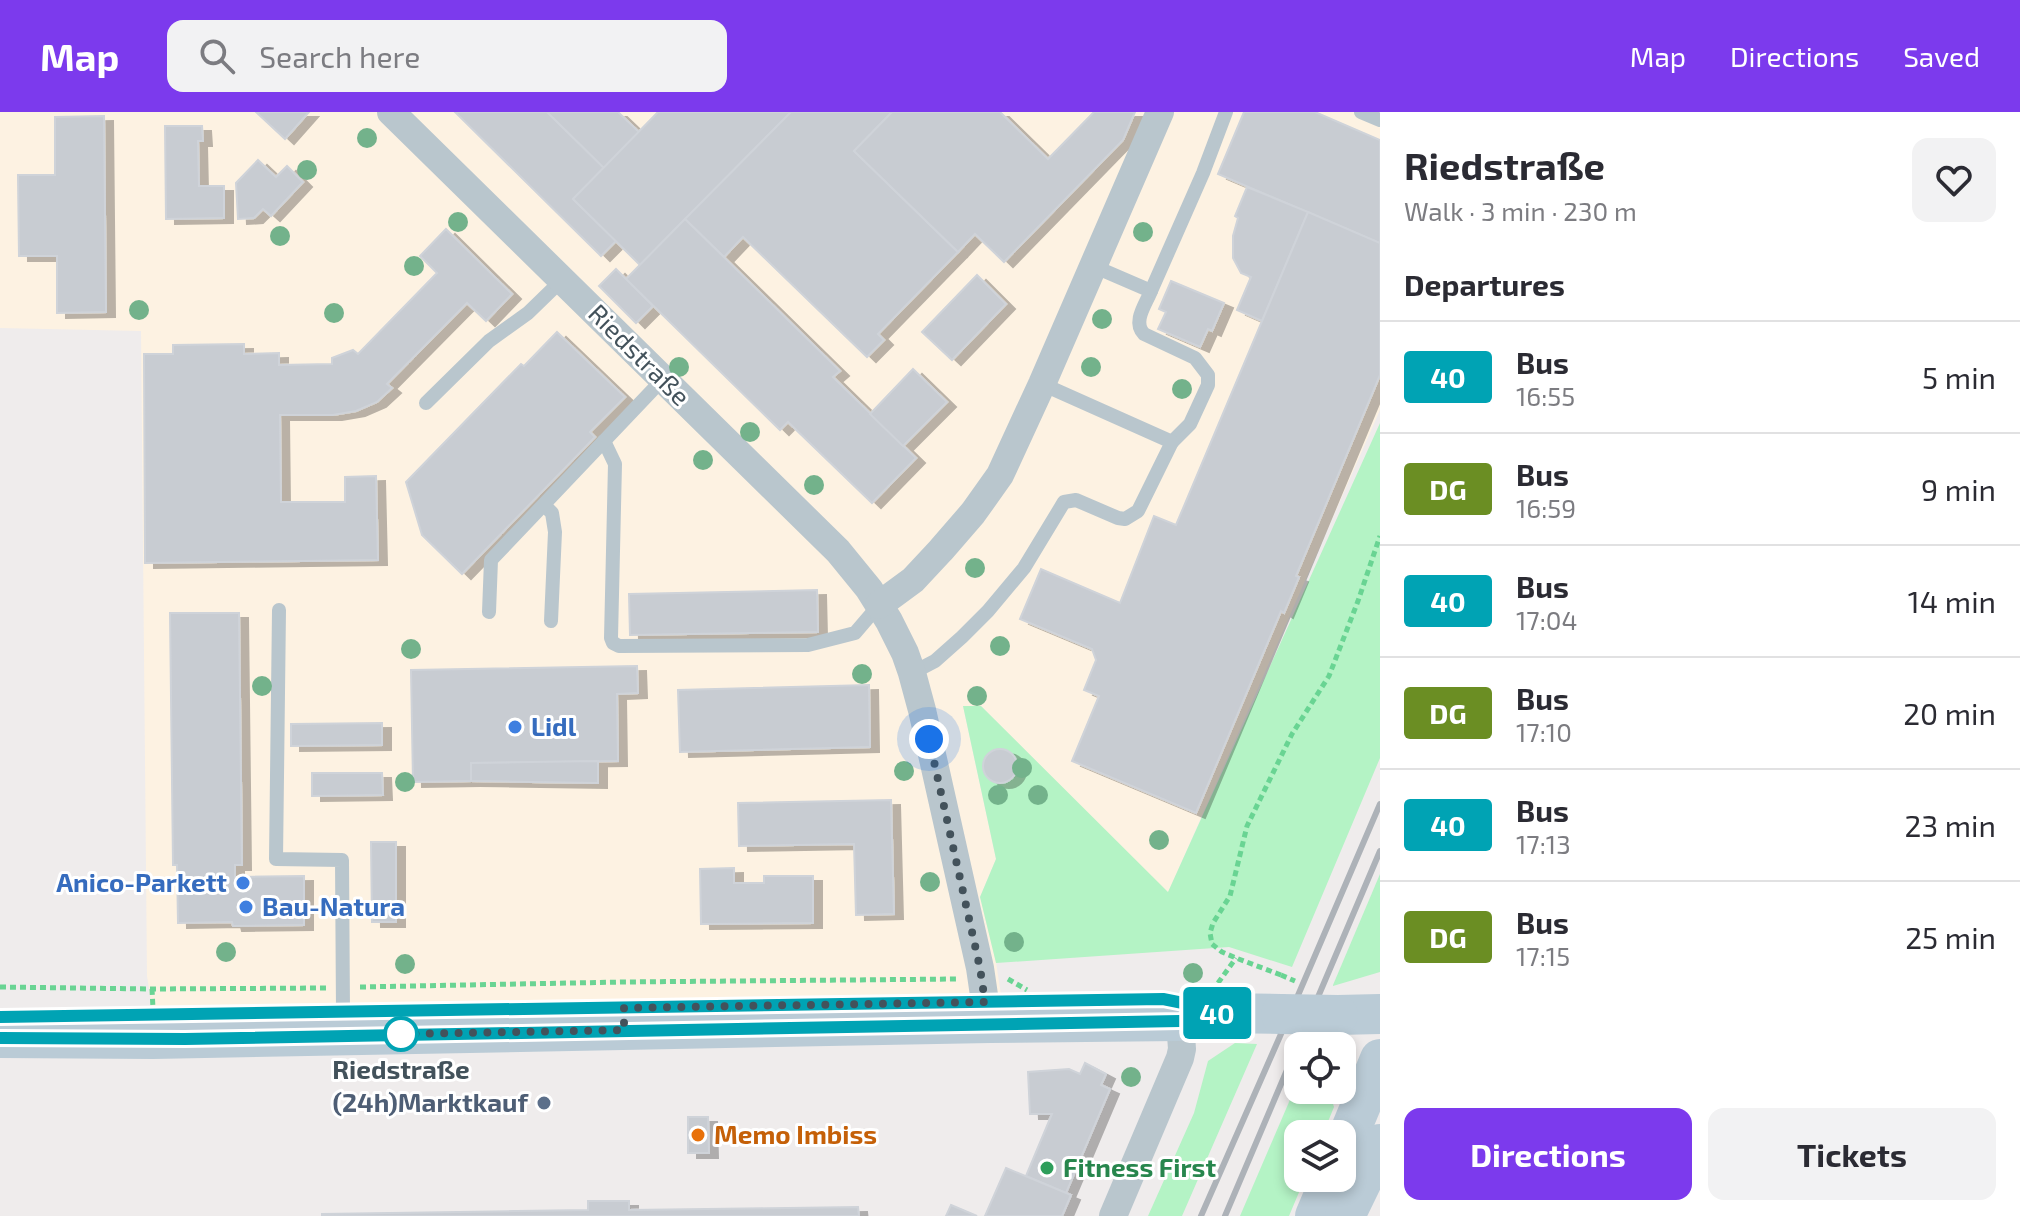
<!DOCTYPE html>
<html lang="en">
<head>
<meta charset="utf-8">
<style>
  body { margin:0; font-family:"Exo 2",sans-serif; background:#f2f2f3; color:#2b2b33; height:100vh; display:flex; flex-direction:column; font-size:30px; white-space:nowrap }
  * { box-sizing:border-box; margin:0 }
  p { font-size:26px; color:#7c7c81 }
  .icon { flex:none; width:44px; height:44px; fill:none; stroke:currentColor; stroke-width:2; stroke-linecap:round; stroke-linejoin:round }
  .map { position:relative; flex:1; overflow:hidden }
  .details { display:flex; flex-direction:column; background:#fff; width:640px }
  .details>* { flex:none }
  .badge { padding:0 16px; border-radius:6px; font-size:28px; line-height:52px }
  .fabs { position:absolute; left:1284px; top:920px; display:grid; gap:16px }
  .fabs a { display:grid; place-items:center; width:72px; height:72px; border-radius:16px; background:#fff; box-shadow:0 4px 12px #0003; font-size:40px }
  .you { position:absolute; width:40px; height:40px; margin:-20px; border:6px solid #fff; border-radius:50%; background:#1a73e8; box-shadow:0 0 0 12px #1a73e833 }
  .map>.badge { position:absolute; translate:-50% -50%; box-shadow:0 0 0 4px #fff }
  h2 { padding:0 24px; font-size:30px; line-height:72px }
  .round { display:grid; place-items:center; flex:none; width:84px; height:84px; border-radius:16px; background:#f2f2f3 }
  .head { display:flex; align-items:center; justify-content:space-between; height:136px; padding:0 24px }
  h1 { font-size:38px; font-weight:700; line-height:60px }
  .button { display:flex; gap:16px; margin-top:auto; padding:16px 24px }
  .button a { flex:1; height:92px; border-radius:16px; background:#7c3aed; color:#fff; font-size:32px; font-weight:700; line-height:92px; text-align:center }
  .button a+a { background:#f2f2f3; color:#2b2b33 }
  ul { padding:0; list-style:none }
  li { display:flex; align-items:center; gap:24px; height:112px; padding:0 24px; border-top:2px solid #e1e1e2 }
  li div { flex:1 }
  li b { display:block; font-size:30px }
  li em { font-style:normal }
  li .badge { min-width:88px; font-weight:700; text-align:center }
  header { display:flex; align-items:center; gap:48px; box-sizing:border-box; height:112px; padding:0 40px; background:#7c3aed; color:#fff }
  header strong { font-size:38px }
  nav { display:flex; gap:44px; margin-inline-start:auto; font-size:28px }
  .search { width:560px; height:72px; background:#f2f2f3; display:flex; align-items:center; gap:20px; box-sizing:border-box; padding:0 28px; border-radius:16px; color:#7c7c81; font-size:30px }
  main { display:flex; flex:1; min-height:0 }
  .map>svg:first-child { display:block }
</style>
</head>
<body>
<header>
<strong>Map</strong>
<div class="search"><svg class="icon" aria-label="search" viewBox="0 0 24 24"><circle cx="10" cy="10" r="6"/><path d="M15 15l6 6"/></svg>Search here</div>
<nav><a>Map</a><a>Directions</a><a>Saved</a></nav>
</header>
<main>
<div class="map">
<svg width="1380" height="1104" viewBox="0 0 1380 1104">
  <defs>
    <filter id="shadow"><feDropShadow dx="9" dy="5" stdDeviation="0" flood-color="#0004"/></filter>
  </defs>
  <rect width="100%" height="100%" fill="#efecec"/>
  <polygon fill="#fdf2e2" points="0,0 1380,0 1380,298 1168,781 981,594 963,594 996,747 980,785 996,850 1002,890 153,902 147,864 141,219 0,216"/>
  <g fill="#b4f3c5">
    <polygon points="1380,311 1380,646 1292,855 1229,835 996,851 980,785 996,747 963,594 981,594 1168,780"/>
    <polygon points="1380,762 1380,860 1333,874 1333,873"/>
    <polygon points="1235,931 1257,932 1182,1104 1148,1104 1194,1001 1208,949"/>
    <polygon points="1298,969 1298,978 1329,978 1334,995 1323,1022 1298,1022 1298,1066 1305,1066 1289,1104 1240,1104"/>
  </g>
  <g fill="#c8ccd2" stroke="#cfd3d9" stroke-width="2" filter="url(#shadow)">
    <polygon points="256,0 309,0 285,27"/>
    <polygon points="455,0 547,0 604,56 573,87 616,129 601,144"/>
    <polygon points="547,0 618,0 639,20 604,56"/>
    <polygon points="658,0 791,0 640,153 573,87"/>
    <polygon points="791,0 892,0 854,39 958,140 878,222 884,228 867,245 743,125 724,145 685,107"/>
    <polygon points="892,0 1000,0 1048,47 1094,0 1135,0 1123,28 1004,150 975,122 958,140 854,39"/>
    <polygon points="1244,0 1315,0 1380,28 1380,131 1218,62"/>
    <polygon points="104,4 106,200 57,201 57,144 19,144 18,63 55,63 55,5"/>
    <polygon points="165,14 202,14 203,29 198,29 199,74 224,74 224,106 166,107"/>
    <polygon points="258,48 276,65 287,54 303,70 271,104 263,97 254,106 238,107 236,71"/>
    <polygon points="1247,75 1308,100 1262,209 1237,198 1251,165 1241,161 1233,146 1233,124 1238,106 1235,104"/>
    <polygon points="1308,100 1380,131 1380,263 1296,464 1299,465 1284,501 1281,499 1196,701 1072,649 1099,584 1084,578 1096,548 1092,537 1020,507 1041,457 1120,491 1154,404 1176,413"/>
    <polygon points="685,107 840,259 833,265 916,346 872,391 788,310 780,318 626,167"/>
    <polygon points="446,117 512,182 486,209 467,191 387,272 392,276 377,290 356,299 333,303 280,303 281,390 345,390 345,365 376,364 378,448 145,451 144,242 173,242 173,233 244,232 244,242 279,241 279,253 332,252 332,246 353,238 358,242 437,161 420,144"/>
    <polygon points="616,157 653,194 636,211 599,174"/>
    <polygon points="977,163 1006,192 952,248 922,220"/>
    <polygon points="1171,169 1224,191 1212,219 1208,217 1200,235 1158,217 1166,200 1159,197"/>
    <polygon points="557,220 625,285 590,320 595,325 462,462 422,423 406,370 521,252 524,254"/>
    <polygon points="913,257 947,290 903,334 870,302"/>
    <polygon points="817,478 818,520 630,523 629,482"/>
    <polygon points="170,501 239,501 242,753 235,753 235,765 304,764 304,813 233,814 232,810 178,811 177,753 173,753"/>
    <polygon points="637,554 638,581 617,582 618,649 471,651 471,669 413,670 411,558"/>
    <polygon points="869,573 870,635 680,640 678,578"/>
    <polygon points="382,611 382,633 291,634 291,612"/>
    <circle cx="1000" cy="654" r="17"/>
    <polygon points="598,649 598,671 471,669 471,651"/>
    <polygon points="312,661 382,661 383,683 312,684"/>
    <polygon points="891,688 894,802 856,803 854,732 739,734 738,691"/>
    <polygon points="371,730 396,730 396,810 372,810"/>
    <polygon points="734,756 734,771 764,771 764,764 813,764 813,811 701,812 700,757"/>
    <polygon points="1085,951 1106,962 1101,973 1110,977 1066,1081 1026,1064 1052,1002 1030,1002 1028,960 1069,957 1080,962"/>
    <polygon points="688,1005 708,1005 709,1041 688,1041"/>
    <polygon points="1006,1056 1071,1083 1062,1104 985,1104"/>
    <polygon points="588,1089 629,1089 629,1098 858,1095 859,1104 322,1104 322,1102 588,1098"/>
    <polygon points="951,1093 977,1104 946,1104"/>
  </g>
  <g fill="none" stroke-linecap="round" stroke-linejoin="round">
    <g stroke="#69d493" stroke-width="5" stroke-dasharray="6 4" stroke-linecap="butt">
      <polyline points="1281,863 1236,846 1222,840 1212,832 1210,821 1213,811 1230,784 1247,714 1292,622 1329,564 1358,489 1380,424"/>
      <polyline points="1008,867 1027,878"/>
      <polyline points="1218,871 1236,846"/>
      <polyline points="0,875 152,877 326,876"/>
      <polyline points="360,875 624,870 958,867"/>
      <polyline points="152,877 153,897"/>
    </g>
    <g stroke="#b9c6cd" stroke-width="14">
      <polyline points="1361,0 1380,8"/>
      <path d="M1093,154L1151,179C1146,192 1132,210 1144,222L1195,246L1208,263V273L1190,312L1172,330"/>
      <polyline points="1151,179 1203,61 1226,0"/>
      <polyline points="426,291 489,229 528,201 563,167"/>
      <polyline points="604,329 615,352 611,526 613,531 619,534 808,533 855,521 879,493"/>
      <polyline points="544,393 552,401 555,420 551,509"/>
      <polyline points="279,498 276,747 342,748 343,900"/>
      <polyline points="489,500 491,448 664,266"/>
      <polyline points="912,561 935,549 962,525 988,499 1024,456 1064,390 1076,388 1118,406 1125,407 1138,399 1172,330 1042,272"/>
    </g>
    <g stroke="#b9c6cd" stroke-width="28">
      <polyline points="391,0 838,439 869,477 889,509 905,541 912,561 922,598 980,856 985,890"/>
      <polyline points="879,493 913,468 941,438 973,401 1000,363 1042,272 1160,0"/>
      <polyline points="1113,1104 1180,946 1182,937 1180,909"/>
    </g>
    <g stroke="#bacbd6" stroke-width="40">
      <polyline points="1338,903 1380,902"/>
      <polyline points="0,926 153,927 990,911 1180,909 1218,901 1281,902"/>
      <polyline points="1342,1039 1380,947"/>
      <polyline points="1315,1104 1331,1066"/>
      <polyline points="1345,1104 1380,1032"/>
    </g>
    <g stroke="#adb2b8" stroke-width="6">
      <polyline points="1201,1104 1299,881 1380,692"/>
      <polyline points="1225,1104 1380,739"/>
    </g>
    <polyline stroke="#69d493" stroke-width="5" stroke-dasharray="6 4" stroke-linecap="butt" points="1281,863 1295,869"/>
    <polyline stroke="#bacbd6" stroke-width="40" points="1281,902 1338,903"/>
  </g>
  <g fill="#73b28b">
    <circle cx="367" cy="26" r="10"/>
    <circle cx="307" cy="58" r="10"/>
    <circle cx="458" cy="110" r="10"/>
    <circle cx="1143" cy="120" r="10"/>
    <circle cx="280" cy="124" r="10"/>
    <circle cx="414" cy="154" r="10"/>
    <circle cx="139" cy="198" r="10"/>
    <circle cx="334" cy="201" r="10"/>
    <circle cx="1102" cy="207" r="10"/>
    <circle cx="679" cy="255" r="10"/>
    <circle cx="1091" cy="255" r="10"/>
    <circle cx="1182" cy="277" r="10"/>
    <circle cx="750" cy="320" r="10"/>
    <circle cx="703" cy="348" r="10"/>
    <circle cx="814" cy="373" r="10"/>
    <circle cx="975" cy="456" r="10"/>
    <circle cx="1000" cy="534" r="10"/>
    <circle cx="411" cy="537" r="10"/>
    <circle cx="862" cy="562" r="10"/>
    <circle cx="262" cy="574" r="10"/>
    <circle cx="977" cy="584" r="10"/>
    <circle cx="1022" cy="656" r="10"/>
    <circle cx="904" cy="659" r="10"/>
    <circle cx="405" cy="670" r="10"/>
    <circle cx="998" cy="683" r="10"/>
    <circle cx="1038" cy="683" r="10"/>
    <circle cx="1159" cy="728" r="10"/>
    <circle cx="930" cy="770" r="10"/>
    <circle cx="1014" cy="830" r="10"/>
    <circle cx="226" cy="840" r="10"/>
    <circle cx="405" cy="852" r="10"/>
    <circle cx="1193" cy="861" r="10"/>
    <circle cx="1131" cy="965" r="10"/>
  </g>
  <g fill="none" stroke-linecap="round" stroke-linejoin="round">
    <g stroke="#fff" stroke-width="18">
      <polyline id="line" points="0,905 1163,887 1198,894 1218,901 1180,909 185,927 0,926"/>
    </g>
    <use href="#line" stroke="#00a3b4" stroke-width="12"/>
    <polyline stroke="#43525b" stroke-width="8" stroke-dasharray="0 14.4" points="401,922 624,918 624,896 985,890 980,856 929,627"/>
  </g>
  <g fill="#3f7fe0" stroke="#fff" stroke-width="3">
    <circle cx="515" cy="615" r="8"/>
    <circle cx="243" cy="771" r="8"/>
    <circle cx="246" cy="795" r="8"/>
  </g>
  <circle fill="#fff" stroke="#00a3b4" stroke-width="4" cx="401" cy="922" r="16"/>
  <circle fill="#5c6f8a" stroke="#fff" stroke-width="3" cx="544" cy="991" r="8"/>
  <circle fill="#e8710a" stroke="#fff" stroke-width="3" cx="698" cy="1023" r="8"/>
  <circle fill="#2e9e5b" stroke="#fff" stroke-width="3" cx="1047" cy="1056" r="8"/>
  <g text-anchor="middle" stroke-width="6" stroke-linejoin="round" paint-order="stroke">
    <g font-size="26" fill="#43525b" stroke="#fff">
      <text transform="translate(639 243) rotate(45)" y="9">Riedstraße</text>
    </g>
    <g font-size="26" font-weight="bold" fill="#366cbe" stroke="#fff" text-anchor="start">
      <text x="531" y="624">Lidl</text>
      <text x="227" y="780" text-anchor="end">Anico-Parkett</text>
      <text x="262" y="804">Bau-Natura</text>
    </g>
    <g font-size="26" font-weight="bold" fill="#43525b" stroke="#fff">
      <text x="401" y="967">Riedstraße</text>
    </g>
    <g font-size="26" font-weight="bold" fill="#4e5e75" stroke="#fff" text-anchor="end">
      <text x="528" y="1000">(24h)Marktkauf</text>
    </g>
    <g font-size="26" font-weight="bold" fill="#c56008" stroke="#fff" text-anchor="start">
      <text x="714" y="1032">Memo Imbiss</text>
    </g>
    <g font-size="26" font-weight="bold" fill="#27864d" stroke="#fff" text-anchor="start">
      <text x="1063" y="1065">Fitness First</text>
    </g>
  </g>
</svg>
<div class="fabs">
<a><svg class="icon" aria-label="locate" viewBox="0 0 24 24"><circle cx="12" cy="12" r="6"/><path d="M12 2v4M12 18v4M2 12h4M18 12h4"/></svg></a>
<a><svg class="icon" aria-label="layers" viewBox="0 0 24 24"><path d="M12 4l9 5-9 5-9-5zM3 14l9 5 9-5"/></svg></a>
</div>
<div class="you" style="left:929px;top:627px"></div>
<b class="badge" style="left:1217px;top:901px;background:#00a3b4;color:#fff">40</b>
</div>
<section class="details">
<div class="head"><div><h1>Riedstraße</h1><p>Walk · 3 min · 230 m</p></div><a class="round"><svg class="icon" aria-label="heart" viewBox="0 0 24 24"><path d="M12 20l-8-8c-3-5 5-10 8-4 3-6 11-1 8 4z"/></svg></a></div>
<h2>Departures</h2>
<ul>
<li><span class="badge" style="background:#00a3b4;color:#fff">40</span><div><b>Bus</b><p>16:55</p></div><em>5 min</em></li>
<li><span class="badge" style="background:#6b8e23;color:#fff">DG</span><div><b>Bus</b><p>16:59</p></div><em>9 min</em></li>
<li><span class="badge" style="background:#00a3b4;color:#fff">40</span><div><b>Bus</b><p>17:04</p></div><em>14 min</em></li>
<li><span class="badge" style="background:#6b8e23;color:#fff">DG</span><div><b>Bus</b><p>17:10</p></div><em>20 min</em></li>
<li><span class="badge" style="background:#00a3b4;color:#fff">40</span><div><b>Bus</b><p>17:13</p></div><em>23 min</em></li>
<li><span class="badge" style="background:#6b8e23;color:#fff">DG</span><div><b>Bus</b><p>17:15</p></div><em>25 min</em></li>
</ul>
<div class="button"><a>Directions</a><a>Tickets</a></div>
</section>
</main>
</body>
</html>
